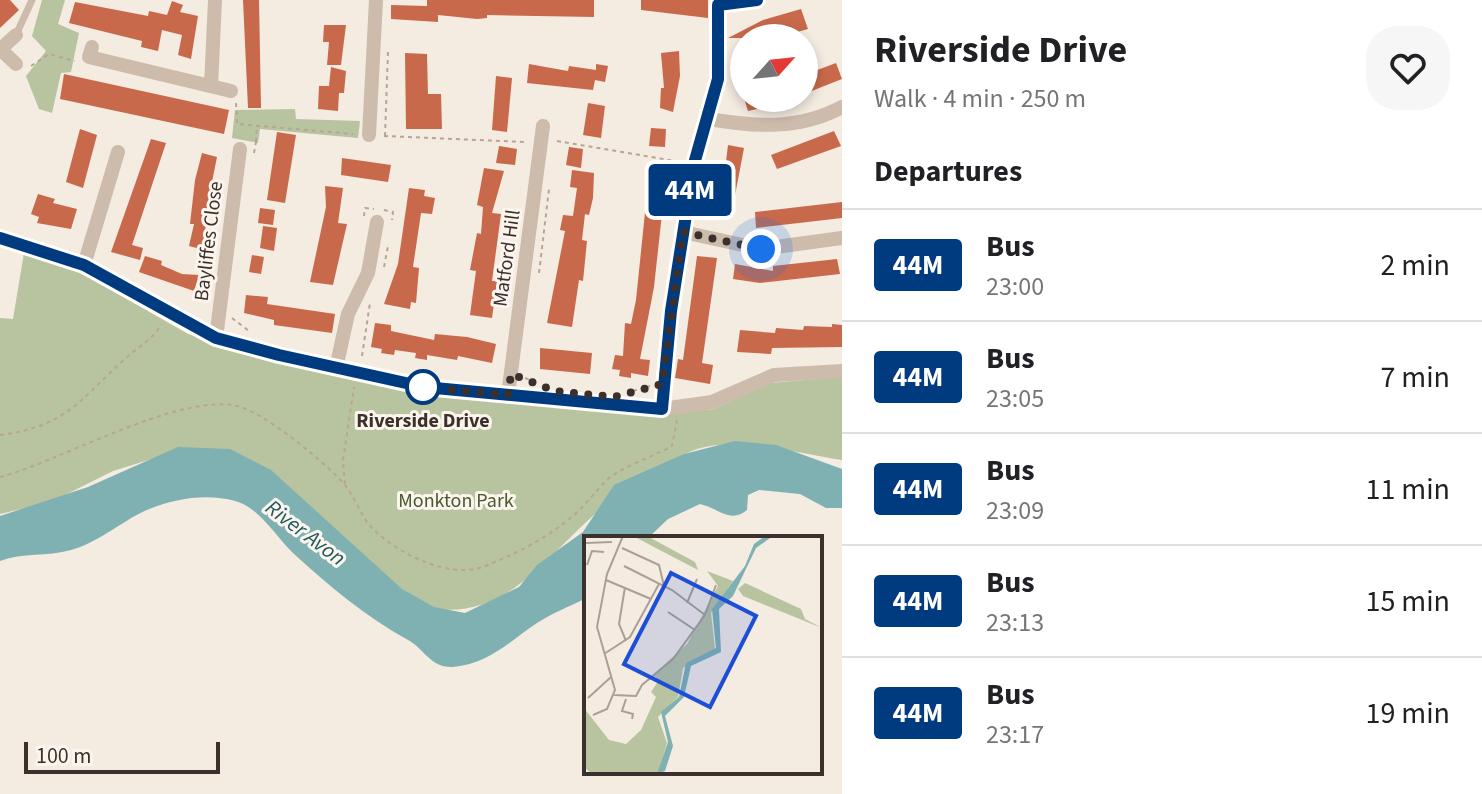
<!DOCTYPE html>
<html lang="en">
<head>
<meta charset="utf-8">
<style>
  body { margin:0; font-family:"Source Sans 3",sans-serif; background:#f6f6f6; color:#202124; height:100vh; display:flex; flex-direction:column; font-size:30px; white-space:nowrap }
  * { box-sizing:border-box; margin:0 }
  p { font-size:26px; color:#757577 }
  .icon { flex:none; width:44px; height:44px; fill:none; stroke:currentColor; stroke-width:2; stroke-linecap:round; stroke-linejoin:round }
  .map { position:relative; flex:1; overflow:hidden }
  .drawer { display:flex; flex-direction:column; background:#fff; width:640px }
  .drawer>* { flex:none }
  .badge { padding:0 16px; border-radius:6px; font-size:28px; line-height:52px }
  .needle { width:52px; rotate:63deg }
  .fabs { position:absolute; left:730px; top:24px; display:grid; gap:16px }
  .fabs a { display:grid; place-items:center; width:88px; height:88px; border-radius:50%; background:#fff; box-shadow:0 4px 12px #0003; font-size:40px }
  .scale { position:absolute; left:24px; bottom:20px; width:196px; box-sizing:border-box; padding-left:8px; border:4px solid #3b302b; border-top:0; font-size:22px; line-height:28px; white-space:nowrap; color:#3b302b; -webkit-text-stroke:6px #fbf5ee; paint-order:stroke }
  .you { position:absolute; width:40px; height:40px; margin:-20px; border:6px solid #fff; border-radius:50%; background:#1a73e8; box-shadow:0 0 0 12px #1a73e833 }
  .map>.badge { position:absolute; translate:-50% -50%; box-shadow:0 0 0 4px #fff }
  h2 { padding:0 32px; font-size:30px; line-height:72px }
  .round { display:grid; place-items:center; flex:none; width:84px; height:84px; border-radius:32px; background:#f6f6f6 }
  .headline { display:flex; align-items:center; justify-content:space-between; height:136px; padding:0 32px }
  h1 { font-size:38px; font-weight:700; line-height:60px }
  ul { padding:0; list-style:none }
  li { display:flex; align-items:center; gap:24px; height:112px; padding:0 32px; border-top:2px solid #e0e0e0 }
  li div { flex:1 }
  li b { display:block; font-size:30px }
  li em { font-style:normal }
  li .badge { min-width:88px; font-weight:700; text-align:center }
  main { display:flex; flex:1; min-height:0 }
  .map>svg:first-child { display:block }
</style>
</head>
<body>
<main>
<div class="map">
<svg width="842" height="794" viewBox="0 0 842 794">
  <rect width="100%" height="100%" fill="#f4ebe1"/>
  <g fill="#b8c4a0">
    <polygon points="42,0 65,0 58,24 79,33 71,72 61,73 52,113 39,109 26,76 46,51 32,36"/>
    <polygon points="295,109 296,119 360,121 358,138 260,129 258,143 232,138 235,110"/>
    <path d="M24,253L77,270L188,334L383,387L649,415L714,409L769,383L842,377V460C802,454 736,436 697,449C668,459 619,493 595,514C543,560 503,624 423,607L187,448L113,471L51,502L0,514V318L13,319Z"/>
  </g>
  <path fill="#7fb0b2" d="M735,441L776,445L842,469V508H826L800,494L759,490L748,495L747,510C731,524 718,508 700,504L668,519L648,538H586V598C571,606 552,613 537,623C511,640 489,664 453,667C430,668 425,649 408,640C366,617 329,586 293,553C276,537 259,507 235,501C200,491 154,502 125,522C108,532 90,545 71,550C47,557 23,552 0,561V516L88,487L178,447L230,449L271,470L402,589L434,607L465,613L519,587L537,565L583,532L614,485L684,454Z"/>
  <g fill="#c8694b">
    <polygon points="0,0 10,0 19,10 0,28"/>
    <polygon points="243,0 259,0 261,108 248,108"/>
    <polygon points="427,0 594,0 594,17 487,15 487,18 477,19 438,15 438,22 391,19 391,5 427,6"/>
    <polygon points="641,0 708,0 708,18 641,10"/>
    <polygon points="172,1 183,5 180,12 198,16 191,59 178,55 182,35 162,30 158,51 141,47 142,41 69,23 75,2 148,16 149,11 167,15"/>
    <polygon points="801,9 808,29 776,38 728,38 763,20"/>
    <polygon points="324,25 346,25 341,65 327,65 329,42 323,42"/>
    <polygon points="679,51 680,76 673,112 660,108 661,88 664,88 661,53"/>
    <polygon points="405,53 427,54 428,94 441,94 442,129 406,129"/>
    <polygon points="836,63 842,79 804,94 804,75"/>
    <polygon points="529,64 568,71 569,66 596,70 596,64 608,66 605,82 595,80 593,90 527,83"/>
    <polygon points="331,67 346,71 344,93 339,93 338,111 318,109 319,86 329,86"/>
    <polygon points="64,74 229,110 224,134 60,99"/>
    <polygon points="496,76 512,78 507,132 492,130"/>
    <polygon points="744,98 764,98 766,107 748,111"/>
    <polygon points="588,103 605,106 601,138 583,135"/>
    <polygon points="651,128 666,129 665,147 649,146"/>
    <polygon points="80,129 97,135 83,188 66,182"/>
    <polygon points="834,131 841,146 777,169 771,155"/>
    <polygon points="277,132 296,135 285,203 267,200"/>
    <polygon points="151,139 166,143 132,245 143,248 140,260 111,252"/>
    <polygon points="728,145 744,148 733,206 717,204 719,177 724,178"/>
    <polygon points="499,146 517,149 515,165 496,163"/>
    <polygon points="569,147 583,149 581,168 566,165"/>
    <polygon points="202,153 217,157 207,207 204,250 189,246 194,224 190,224 195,180"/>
    <polygon points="342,158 391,165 388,182 341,175"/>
    <polygon points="650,164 667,168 654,287 640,359 650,360 648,376 631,373 631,378 619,376 620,370 612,369 615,355 623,356 625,323 631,324 636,300"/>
    <polygon points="484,168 504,171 492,213 501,214 492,281 497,281 492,318 470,315 476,271 470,270 477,233 481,234 483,207 477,205"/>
    <polygon points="572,170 594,173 593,198 589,215 585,214 582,240 587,241 583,281 579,280 572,327 547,323 565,231 560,230 563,215 573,216 577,188 570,187"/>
    <polygon points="325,186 343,188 338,223 347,224 333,285 310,282 326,207"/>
    <polygon points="409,188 425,190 424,196 435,198 432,214 421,213 413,267 419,268 416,303 411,302 410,309 384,304 398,264"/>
    <polygon points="38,194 55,199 53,203 77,209 71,229 37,223 39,217 31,214"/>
    <polygon points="842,202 842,218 756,228 755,212"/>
    <polygon points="260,208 275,210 273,225 258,223"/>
    <polygon points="263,226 277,228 274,251 260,248"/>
    <polygon points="252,255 264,257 261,274 249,272"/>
    <polygon points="145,256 162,261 161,265 182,274 199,275 194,291 139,272"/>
    <polygon points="697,256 717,258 702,363 713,365 710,384 675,378 678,359 683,360"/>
    <polygon points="837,259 840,274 760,283 733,279 735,264 773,271 773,266"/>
    <polygon points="246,295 268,297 267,304 335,314 332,333 274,325 274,320 244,313"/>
    <polygon points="375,323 391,325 391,331 434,340 435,334 467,337 496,344 492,363 458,356 457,360 427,355 427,360 415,358 416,353 395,350 394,355 381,353 382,349 371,347"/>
    <polygon points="832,324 842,325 842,347 772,348 771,354 737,352 740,330 775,333 776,328 803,330 804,326 832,327"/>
    <polygon points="540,348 592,353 590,374 540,369"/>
  </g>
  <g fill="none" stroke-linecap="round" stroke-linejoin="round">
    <g stroke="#b9a596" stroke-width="2" stroke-dasharray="4 4" stroke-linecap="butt">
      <polyline points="31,66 49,54 75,61"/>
      <polyline points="236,103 237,124 353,134"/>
      <polyline points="384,136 525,142"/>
      <polyline points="385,136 388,52"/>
      <polyline points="557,141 681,162"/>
      <polyline points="256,142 257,126"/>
      <polyline points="254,153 256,142"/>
      <polyline points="384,210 393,212 392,220"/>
      <polyline points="364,216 365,208 374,209"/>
      <polyline points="384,267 388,246"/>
      <polyline points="539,273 549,189"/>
      <polyline points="232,318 249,331"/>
      <polyline points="362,356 370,303"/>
      <polyline points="525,378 538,383"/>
      <polyline points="633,391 650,386"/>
      <path d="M0,435C68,426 79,400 126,358C139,346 153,340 161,324"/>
      <path d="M0,477C61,461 178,393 237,406C263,411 326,463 344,484C356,498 361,518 374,530C399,554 450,580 485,566C516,554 549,537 574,515C587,504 596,490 608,479C625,465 653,457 672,446L677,420"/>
      <polyline points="345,484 343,460 354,387"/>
    </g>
    <polyline stroke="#cdbbac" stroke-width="7" points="16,35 32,0"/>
    <g stroke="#cdbbac" stroke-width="14">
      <polyline points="718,5 757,0"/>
      <polyline points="92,47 89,57 231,91"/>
      <polyline points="0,49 16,64"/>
      <polyline points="1,49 16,35"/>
      <polyline points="211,86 215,0"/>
      <path d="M709,119C755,127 799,130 842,107"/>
      <polyline points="369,135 376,0"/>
      <polyline points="683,232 761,249 842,238"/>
      <polyline points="0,238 84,265 216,338 424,387 662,409 712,402 774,375 842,371"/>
      <polyline points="84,265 118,152"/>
      <polyline points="216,338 240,149"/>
      <polyline points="336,368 348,314 368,273 377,222"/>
      <polyline points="508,395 543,126"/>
      <polyline points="662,409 671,311 694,164 718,79 718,0"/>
    </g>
  </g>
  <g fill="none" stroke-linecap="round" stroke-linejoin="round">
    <g stroke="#fff" stroke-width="18">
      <polyline id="line" points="0,238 84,265 216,338 279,355 424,387 662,409 671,311 694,164 718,79 718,5 757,0"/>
    </g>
    <use href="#line" stroke="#003b80" stroke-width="12"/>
    <polyline stroke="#3b302b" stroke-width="8" stroke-dasharray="0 14.4" points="423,387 508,395 511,374 555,391 614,397 662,384 683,232 761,249"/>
  </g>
  <circle fill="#fff" stroke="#003b80" stroke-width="4" cx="423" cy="387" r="16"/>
  <g text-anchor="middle" stroke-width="6" stroke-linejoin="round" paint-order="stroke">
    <g font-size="20" fill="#3b302b" stroke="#fbf5ee">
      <text transform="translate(208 241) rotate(-83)" y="7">Bayliffes Close</text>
      <text transform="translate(506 258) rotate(-82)" y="7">Matford Hill</text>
    </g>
    <g font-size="20" font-weight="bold" fill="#3b302b" stroke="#fbf5ee">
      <text x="423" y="427">Riverside Drive</text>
    </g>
    <g font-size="20" fill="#4a5a2e" stroke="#fbf5ee">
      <text x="456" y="507">Monkton Park</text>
    </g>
    <g font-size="22" font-style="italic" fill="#1f5a5e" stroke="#fbf5ee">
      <text transform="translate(306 532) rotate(37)" y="8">River Avon</text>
    </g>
  </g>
  <g transform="translate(584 536)">
    <rect width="238" height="238" fill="#f4ebe1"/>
    <path d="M49,0H63L111,26L114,34ZM123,35L149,45L127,77L131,113L99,132L94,161L74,181L83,207L75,234L73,238H8L0,231V172L25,204L42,208L57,194L72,161L67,156L75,144L69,139L103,108L134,50ZM161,47L217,73L221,83L238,92L159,60L154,53Z" fill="#b8c4a0"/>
    <path d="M181,0H189L172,12L149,60L135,73L137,116L107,130L100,161L81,180L89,210L81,235L73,238L84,206L77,176L95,161L102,127L132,112L128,73L161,30L170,8Z" fill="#7fb0b2"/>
    <path fill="none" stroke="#aaa098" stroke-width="2" d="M2,7L28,6M38,12L75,29L80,50M3,29L8,15L20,16M40,30L88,54L121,79M22,44L67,63M41,51L35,88L42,105M103,67L113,43M84,76L111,94M20,118L46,101L75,48M30,159L52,160L58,149L89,123L121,79L132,49M4,162L27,141M42,163L38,175L49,178L48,183M9,179L23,173L31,154L13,91L23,38L39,0"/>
    <path fill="#1d4ed8" fill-opacity="0.15" stroke="#1d4ed8" stroke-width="4" d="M87,37L172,80L126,171L40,128Z"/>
    <rect width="238" height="238" fill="none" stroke="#3b302b" stroke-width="4"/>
  </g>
</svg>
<div class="fabs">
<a><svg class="needle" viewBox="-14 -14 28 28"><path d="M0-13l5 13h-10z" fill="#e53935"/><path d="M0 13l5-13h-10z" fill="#757577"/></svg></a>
</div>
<div class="scale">100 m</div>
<div class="you" style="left:761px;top:249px"></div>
<b class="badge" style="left:690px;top:190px;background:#003b80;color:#fff">44M</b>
</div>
<section class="drawer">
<div class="headline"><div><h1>Riverside Drive</h1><p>Walk · 4 min · 250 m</p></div><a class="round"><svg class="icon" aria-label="heart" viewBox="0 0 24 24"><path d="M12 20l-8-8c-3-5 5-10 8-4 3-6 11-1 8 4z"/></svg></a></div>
<h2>Departures</h2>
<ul>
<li><span class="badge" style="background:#003b80;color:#fff">44M</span><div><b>Bus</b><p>23:00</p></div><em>2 min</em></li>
<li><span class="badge" style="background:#003b80;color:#fff">44M</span><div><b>Bus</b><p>23:05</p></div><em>7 min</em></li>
<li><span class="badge" style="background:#003b80;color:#fff">44M</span><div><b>Bus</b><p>23:09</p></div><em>11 min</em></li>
<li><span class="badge" style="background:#003b80;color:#fff">44M</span><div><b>Bus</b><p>23:13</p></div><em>15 min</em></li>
<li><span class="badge" style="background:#003b80;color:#fff">44M</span><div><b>Bus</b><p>23:17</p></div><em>19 min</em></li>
</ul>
</section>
</main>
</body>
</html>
